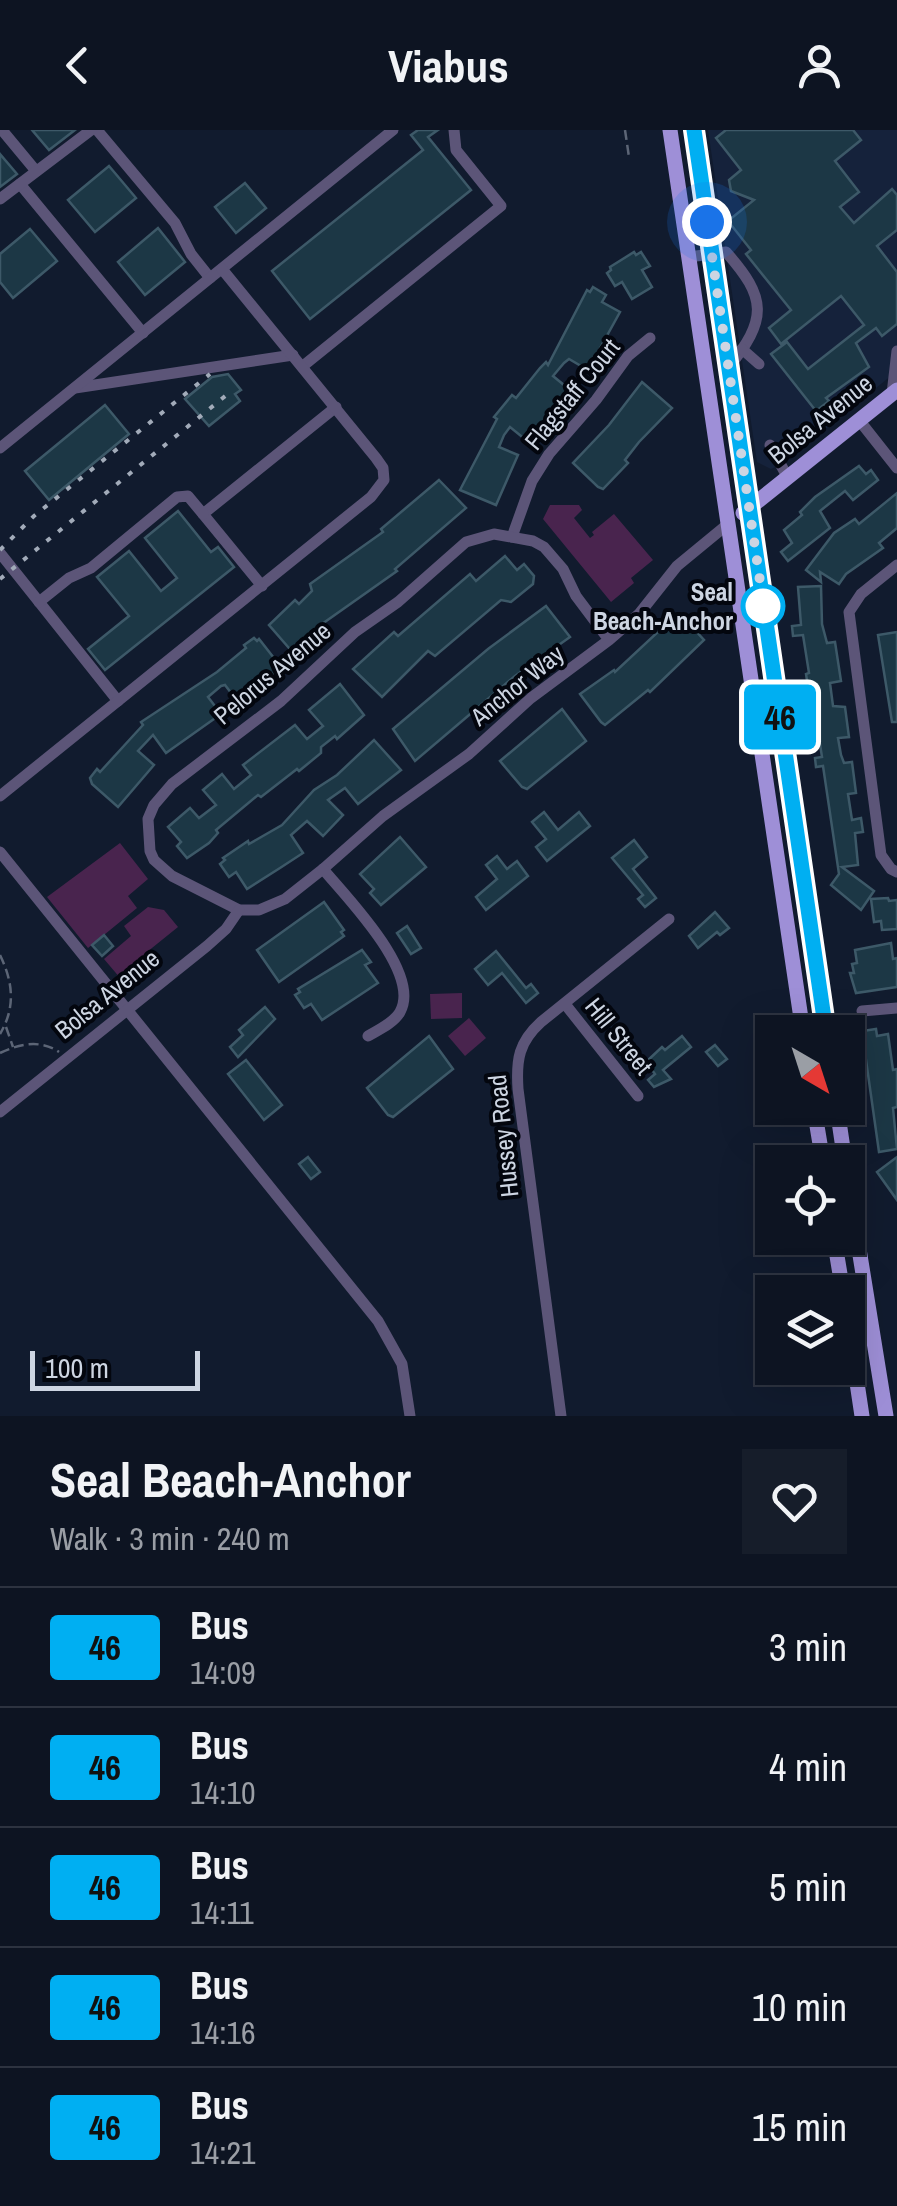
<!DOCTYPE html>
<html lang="en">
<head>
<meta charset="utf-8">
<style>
  body { margin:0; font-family:"Archivo Narrow",sans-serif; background:#161d2a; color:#f1f3f6; height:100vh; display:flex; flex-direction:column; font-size:38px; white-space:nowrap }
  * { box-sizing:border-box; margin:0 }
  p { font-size:32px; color:#9a9ea5 }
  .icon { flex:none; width:55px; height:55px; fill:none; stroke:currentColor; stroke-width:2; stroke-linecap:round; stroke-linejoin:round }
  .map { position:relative; height:1286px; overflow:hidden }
  .drawer { display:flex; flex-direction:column; background:#0d1422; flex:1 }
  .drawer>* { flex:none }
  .badge { padding:0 20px; border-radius:8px; font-size:35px; line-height:65px }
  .needle { width:65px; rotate:141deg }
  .buttons { position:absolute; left:755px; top:885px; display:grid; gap:20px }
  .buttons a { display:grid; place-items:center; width:110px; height:110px; border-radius:0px; background:#0d1422; box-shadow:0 10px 40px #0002,0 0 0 2px #2d3340; font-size:50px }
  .scale { position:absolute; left:30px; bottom:25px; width:170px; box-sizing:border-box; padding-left:10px; border:5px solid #cdd5e2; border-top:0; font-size:28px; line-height:35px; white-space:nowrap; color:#cdd5e2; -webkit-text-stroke:8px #03060e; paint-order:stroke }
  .you { position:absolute; width:50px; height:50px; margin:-25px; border:8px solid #fff; border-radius:50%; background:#1a73e8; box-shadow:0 0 0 15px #1a73e833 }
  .map>.badge { position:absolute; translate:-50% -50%; box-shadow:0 0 0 5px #fff }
  .round { display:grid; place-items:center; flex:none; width:105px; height:105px; border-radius:0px; background:#161d2a }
  .headline { display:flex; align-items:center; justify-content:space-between; height:170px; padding:0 50px }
  h1 { font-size:48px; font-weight:700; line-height:75px }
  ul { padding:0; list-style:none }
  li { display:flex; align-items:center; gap:30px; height:120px; padding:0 50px; border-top:2px solid #2d3340 }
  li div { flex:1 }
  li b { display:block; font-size:38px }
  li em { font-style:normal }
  li .badge { min-width:110px; font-weight:700; text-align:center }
  header { display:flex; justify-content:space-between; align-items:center; height:130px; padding:0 50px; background:#0d1422; font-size:45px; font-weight:700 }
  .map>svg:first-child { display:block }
</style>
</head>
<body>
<header><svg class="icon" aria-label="back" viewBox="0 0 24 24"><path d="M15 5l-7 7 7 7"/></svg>Viabus<svg class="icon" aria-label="person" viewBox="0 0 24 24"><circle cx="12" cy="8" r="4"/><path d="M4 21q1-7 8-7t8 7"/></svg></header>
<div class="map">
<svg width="897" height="1286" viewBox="0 0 897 1286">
  <rect width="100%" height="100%" fill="#111b2e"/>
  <polygon fill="#15223b" points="708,0 897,0 897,241 782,334 771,339 757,332"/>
  <g fill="#49244e">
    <polygon points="550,375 579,375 582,380 574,388 590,408 594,405 592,402 614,384 653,430 631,448 634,453 611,472 543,389"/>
    <polygon points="120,713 148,749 128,766 137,778 88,818 47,767"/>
    <polygon points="148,777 164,780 178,797 147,822 149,826 121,849 104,829 131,806 124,796"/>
    <polygon points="462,863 462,888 431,889 430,864"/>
    <polygon points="469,888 486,908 465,926 448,906"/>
  </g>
  <g fill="#1c3745" stroke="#3d5968" stroke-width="2.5">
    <polygon points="32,0 75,0 49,20"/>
    <polygon points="418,0 438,0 428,7 471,60 310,189 272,141 423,20 411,5"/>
    <polygon points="726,0 853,0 861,10 835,31 859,62 840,77 854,93 892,59 897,65 897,100 877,116 897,142 897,194 882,206 876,198 856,213 869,237 826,268 829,271 816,281 771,224 787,212 808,239 864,195 841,166 781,214 769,198 791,180 746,124 751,120 728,91 754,70 731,61 729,50 741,40 716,8"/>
    <polygon points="0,24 17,44 0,57"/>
    <polygon points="109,36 136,68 95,102 68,70"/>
    <polygon points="245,53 266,78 236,103 215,77"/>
    <polygon points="158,98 185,132 145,165 118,132"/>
    <polygon points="30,99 57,131 13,168 0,152 0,124"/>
    <polygon points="634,122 636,125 641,122 650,136 642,140 652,157 632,169 622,152 615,156 607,143 611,140 610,137"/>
    <polygon points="593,157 606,165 602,172 620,182 588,240 569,229 564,233 553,246 570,260 552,282 526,310 510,297 504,305 499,317 518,325 496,375 460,360 497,289 494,287 512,265 516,268 540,238 546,232 548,235 587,160 590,162"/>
    <polygon points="228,244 241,260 235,264 240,271 209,296 185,269 212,247"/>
    <polygon points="642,252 672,278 639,312 625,330 628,333 603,359 598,357 573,333 609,295"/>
    <polygon points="105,275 129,304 49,370 25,341"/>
    <polygon points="859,336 866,344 871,340 878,350 853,370 845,361 820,381 830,398 788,431 781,422 792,413 784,400 802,385 800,382 815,367"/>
    <polygon points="439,350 466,378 395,439 397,441 322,494 325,496 295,525 269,495 295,470 299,474 312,461 310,454 383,402 381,399"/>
    <polygon points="897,363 897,398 879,413 883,418 846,444 839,454 820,442 821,452 806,440 834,403 855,389 859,394"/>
    <polygon points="178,381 211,422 218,417 234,437 105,540 88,519 129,486 97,447 129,421 161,461 177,448 145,408"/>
    <polygon points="505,426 517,440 524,434 534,446 533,454 511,472 501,470 435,526 428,521 382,567 353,539 394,502 398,506 470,444 476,451"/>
    <polygon points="821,456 822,494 827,513 835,512 841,551 830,553 833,576 845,577 849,607 838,608 841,625 844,633 852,632 856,663 848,664 852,690 861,688 863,702 855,703 858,735 842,737 874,761 861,780 831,755 839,744 823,636 816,637 815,628 822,627 812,563 809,563 806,544 809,543 803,505 793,506 792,496 801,495 798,457"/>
    <polygon points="546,476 570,507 515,546 415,631 393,599 488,519"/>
    <polygon points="675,486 689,502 693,498 704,510 650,562 648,560 605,595 601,592 580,564 614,540 615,542"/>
    <polygon points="897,502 897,592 892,592 878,505"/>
    <polygon points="254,508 257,511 259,509 281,537 238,572 225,555 221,556 208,567 221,584 166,623 153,605 138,621 154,635 118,677 92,654 90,648 97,639 100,642 143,595 141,592 217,542 246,518 244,515"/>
    <polygon points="340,554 364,585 337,609 335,606 321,617 321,623 299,641 297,639 261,667 258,665 216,700 218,703 209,713 187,728 177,716 181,712 168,697 190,678 199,688 216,675 203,660 222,644 234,659 251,645 243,635 295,595 307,609 323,596 309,580"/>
    <polygon points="562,579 586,611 527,659 522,657 500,631"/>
    <polygon points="374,610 401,640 358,674 345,658 328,670 343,685 323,706 307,691 291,705 303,723 280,738 247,759 236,742 229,747 220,734 225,730 223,728 248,711 249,714 282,695 314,660 337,645"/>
    <polygon points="544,682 558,700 579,682 590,696 547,731 536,717 546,709 532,692"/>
    <polygon points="400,707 426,737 381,775 370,763 374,759 360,744"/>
    <polygon points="634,710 647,727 633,739 656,768 645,777 638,769 643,765 612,728"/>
    <polygon points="497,726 507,739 517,731 528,746 486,780 476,767 497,749 486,735"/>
    <polygon points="888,768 889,771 897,770 897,799 882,800 881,791 874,792 871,769"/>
    <polygon points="324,772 344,800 341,802 344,806 279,852 257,820"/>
    <polygon points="715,782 729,798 720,805 717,802 698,818 689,806"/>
    <polygon points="407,796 421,818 411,824 397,803"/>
    <polygon points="104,805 113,816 102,826 92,815"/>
    <polygon points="891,813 893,829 897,828 897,857 856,863 850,843 854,843 852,834 857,833 855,820"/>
    <polygon points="362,820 371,832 365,835 378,853 322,890 311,874 304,878 295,865 300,862 298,859"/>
    <polygon points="496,821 526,858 531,854 538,863 526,873 502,843 488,855 475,839"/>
    <polygon points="265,877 275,889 238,927 230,917 243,905 239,900"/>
    <polygon points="876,899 877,906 888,904 893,940 897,939 897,977 893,978 897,1019 879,1022 866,930 852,932 849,915 857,914 856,902"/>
    <polygon points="429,906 453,939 393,987 388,985 367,958"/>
    <polygon points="682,906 691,917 663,940 671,949 654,957 648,950 655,944 646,932 662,917 665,920"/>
    <polygon points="715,915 727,929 718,936 706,922"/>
    <polygon points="246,930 282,975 264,990 228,944"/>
    <polygon points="308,1027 320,1042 311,1049 299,1034"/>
    <polygon points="897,1027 897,1070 877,1042"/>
  </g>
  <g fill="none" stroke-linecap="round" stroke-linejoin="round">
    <g stroke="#5c6576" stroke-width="2.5" stroke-dasharray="10 5" stroke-linecap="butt">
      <polyline points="625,0 629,27"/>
      <path d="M0,825C13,852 16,877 0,904"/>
      <polyline points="6,897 13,917"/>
      <path d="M0,923C19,914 40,909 59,922"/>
    </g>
    <g stroke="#5c5578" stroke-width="11">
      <polyline points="2,0 36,41"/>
      <polyline points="97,0 175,93 191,124 210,148"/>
      <polyline points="20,54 143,203"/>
      <polyline points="0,69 91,0"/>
      <path d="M689,127L726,122C767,168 768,189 728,238"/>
      <polyline points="742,219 759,234"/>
      <polyline points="303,236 501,76 456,20 454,0"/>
      <polyline points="75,258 293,225"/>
      <polyline points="892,264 897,221"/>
      <polyline points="859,290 897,338"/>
      <polyline points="770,315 788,348"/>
      <polyline points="0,318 393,0"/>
      <polyline points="512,407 532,351 549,324 596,270 628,226 650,208"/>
      <polyline points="0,423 118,571"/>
      <polyline points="897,435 861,464 849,482 881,725 891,739 897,742"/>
      <polyline points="262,456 203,384 336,277"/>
      <polyline points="39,472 69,448 91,438 177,367 188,366 203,384"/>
      <polyline points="609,510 576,466 563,439 544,417 533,411 494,404 466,412 398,472 355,502 281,571 172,654 154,675 148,689 150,721 154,730 172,746 239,780 259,780 285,769 323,739 383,686 469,624 531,568 609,510 639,484 677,436 728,394"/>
      <polyline points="0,666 371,367 384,350 383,338 376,328 222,139"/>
      <polyline points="0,722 378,1191 402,1234 410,1286"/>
      <path d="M323,739C346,767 422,843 400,882C394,893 378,900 368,906"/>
      <polyline points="565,874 638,966"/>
      <polyline points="862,881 897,878"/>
      <polyline points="0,982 207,816 226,799 239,780"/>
      <path d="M561,1286L518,959C516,929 519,912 541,892L669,789"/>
    </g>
    <g stroke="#9e8fd7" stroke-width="15">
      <polyline points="670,0 803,902"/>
      <polyline points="694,0 826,902"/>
      <polyline points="743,383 897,260"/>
      <polyline points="814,978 823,1032"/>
      <polyline points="837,978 845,1032"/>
      <polyline points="848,1051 886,1286"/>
      <polyline points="834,1108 843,1162"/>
      <polyline points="848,1193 862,1286"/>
    </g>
    <g stroke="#a2abb9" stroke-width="4" stroke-dasharray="5 10" stroke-linecap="butt">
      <polyline points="0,420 34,386 210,244"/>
      <polyline points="0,449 229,263"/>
    </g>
  </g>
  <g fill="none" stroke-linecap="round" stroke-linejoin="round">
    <g stroke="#fff" stroke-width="22">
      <polyline id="line" points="694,0 826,902"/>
    </g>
    <use href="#line" stroke="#00aff2" stroke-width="15"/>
    <polyline stroke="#cdd5e2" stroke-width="10" stroke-dasharray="0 18" points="707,92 765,485 763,476"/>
  </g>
  <circle fill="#fff" stroke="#00aff2" stroke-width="5" cx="763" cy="476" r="20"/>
  <g text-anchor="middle" stroke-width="8" stroke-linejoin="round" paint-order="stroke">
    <g font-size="25" fill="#cdd5e2" stroke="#03060e">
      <text transform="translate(572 264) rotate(-51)" y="9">Flagstaff Court</text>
      <text transform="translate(820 289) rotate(-39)" y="9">Bolsa Avenue</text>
      <text transform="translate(272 543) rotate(-40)" y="9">Pelorus Avenue</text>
      <text transform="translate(517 555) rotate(-39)" y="9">Anchor Way</text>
      <text transform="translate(107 864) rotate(-39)" y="9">Bolsa Avenue</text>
      <text transform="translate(619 906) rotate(51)" y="9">Hill Street</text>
      <text transform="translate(503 1006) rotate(-96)" y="9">Hussey Road</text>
    </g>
    <g font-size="25" font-weight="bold" fill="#cdd5e2" stroke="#03060e" text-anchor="end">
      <text x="733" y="471">Seal<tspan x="733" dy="29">Beach-Anchor</tspan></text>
    </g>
  </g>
</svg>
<div class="buttons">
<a><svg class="needle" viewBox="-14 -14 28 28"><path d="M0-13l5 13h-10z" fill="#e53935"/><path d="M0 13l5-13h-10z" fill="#9a9ea5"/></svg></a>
<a><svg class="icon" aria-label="locate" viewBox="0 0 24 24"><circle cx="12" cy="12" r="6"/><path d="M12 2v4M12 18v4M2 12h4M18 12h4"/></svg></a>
<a><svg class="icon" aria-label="layers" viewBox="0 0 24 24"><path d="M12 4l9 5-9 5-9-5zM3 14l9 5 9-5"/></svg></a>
</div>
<div class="scale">100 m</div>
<div class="you" style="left:707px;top:92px"></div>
<b class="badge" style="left:780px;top:587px;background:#00aff2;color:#111">46</b>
</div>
<section class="drawer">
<div class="headline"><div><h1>Seal Beach-Anchor</h1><p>Walk · 3 min · 240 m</p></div><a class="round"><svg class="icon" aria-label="heart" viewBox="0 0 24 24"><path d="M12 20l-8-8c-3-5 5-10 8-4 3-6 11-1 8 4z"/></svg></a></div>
<ul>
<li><span class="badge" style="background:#00aff2;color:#111">46</span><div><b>Bus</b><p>14:09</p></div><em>3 min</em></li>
<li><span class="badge" style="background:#00aff2;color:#111">46</span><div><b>Bus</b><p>14:10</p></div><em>4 min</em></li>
<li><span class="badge" style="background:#00aff2;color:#111">46</span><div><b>Bus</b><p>14:11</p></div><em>5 min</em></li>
<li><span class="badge" style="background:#00aff2;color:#111">46</span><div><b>Bus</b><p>14:16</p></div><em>10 min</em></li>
<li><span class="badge" style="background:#00aff2;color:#111">46</span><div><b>Bus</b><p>14:21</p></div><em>15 min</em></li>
</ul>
</section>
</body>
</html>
